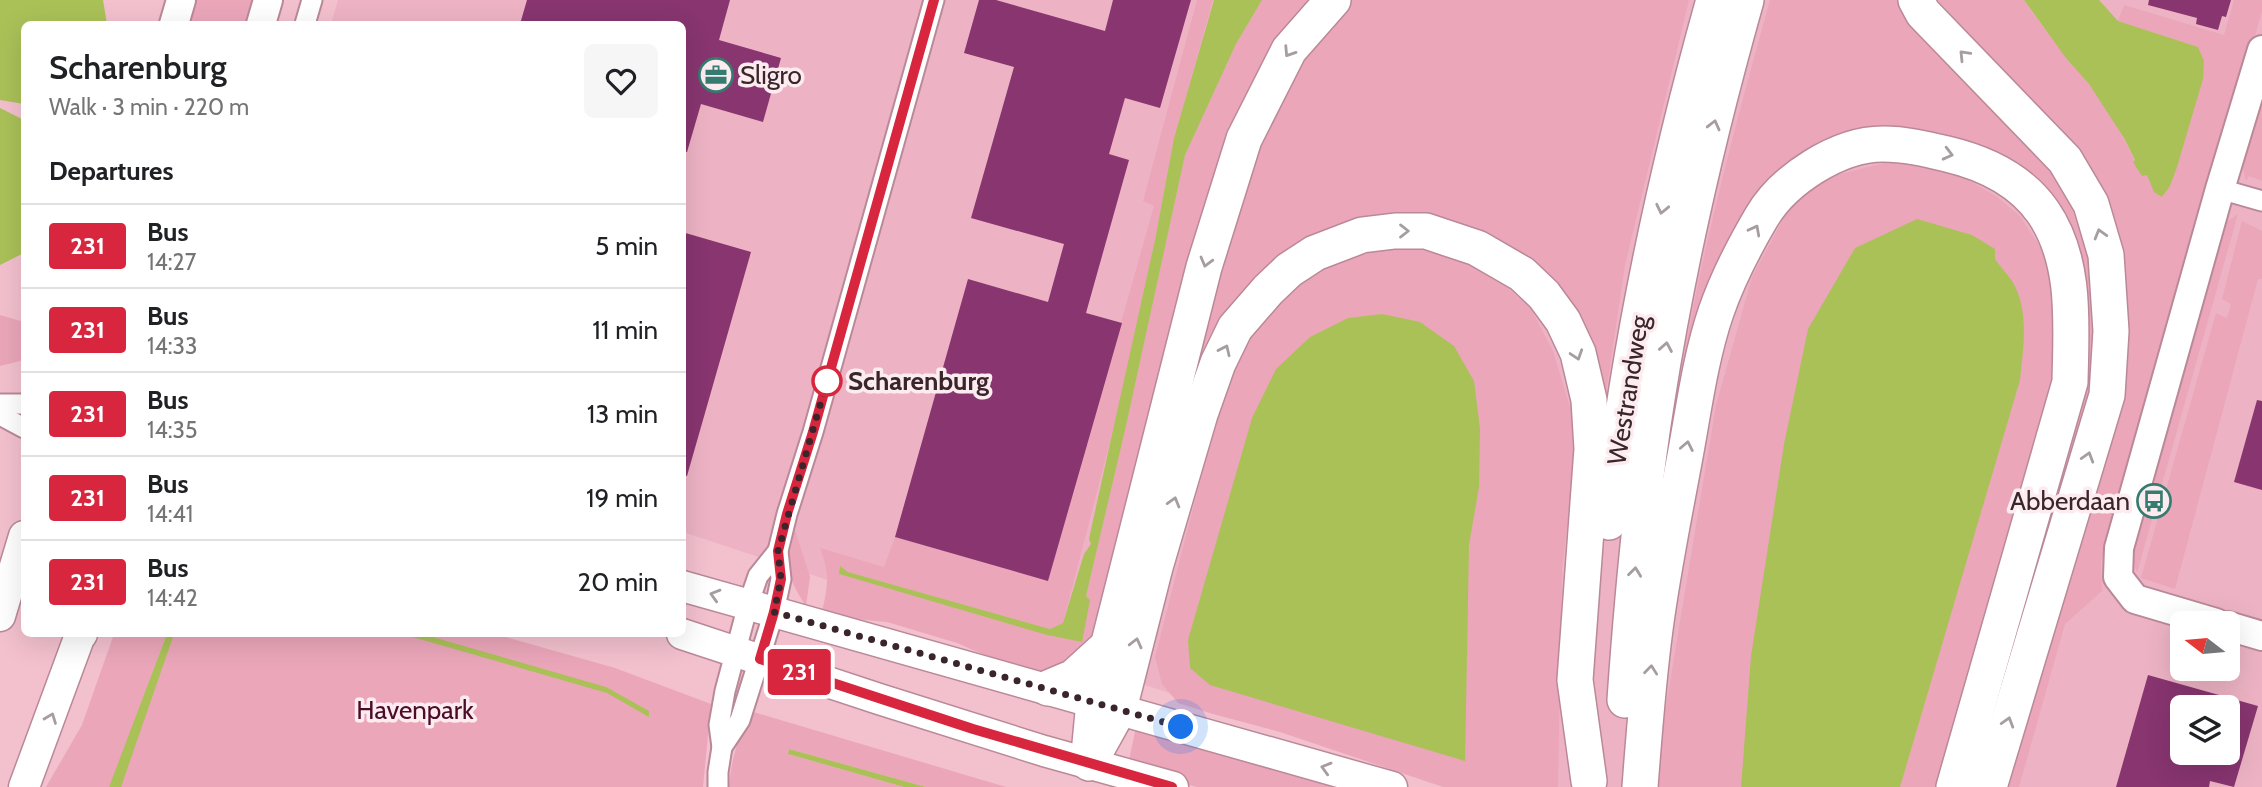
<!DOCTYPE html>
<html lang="en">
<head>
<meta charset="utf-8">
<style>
  body { margin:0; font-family:Cabin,sans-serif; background:#f6f6f6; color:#202124; height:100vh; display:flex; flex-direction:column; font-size:26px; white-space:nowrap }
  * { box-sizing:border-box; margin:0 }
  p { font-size:23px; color:#757577 }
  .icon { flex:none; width:38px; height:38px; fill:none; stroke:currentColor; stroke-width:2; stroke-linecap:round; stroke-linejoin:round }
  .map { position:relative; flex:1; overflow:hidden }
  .details { position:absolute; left:21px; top:21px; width:665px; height:616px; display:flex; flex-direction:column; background:#fff; border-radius:10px; box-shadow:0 7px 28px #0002 }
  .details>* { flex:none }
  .badge { padding:0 14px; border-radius:5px; font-size:24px; line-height:46px }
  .needle { width:46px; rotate:286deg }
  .tools { position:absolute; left:2170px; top:611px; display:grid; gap:14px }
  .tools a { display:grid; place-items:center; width:70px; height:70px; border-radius:10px; background:#fff; box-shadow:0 7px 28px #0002; font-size:35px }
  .you { position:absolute; width:35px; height:35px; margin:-18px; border:5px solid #fff; border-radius:50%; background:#1a73e8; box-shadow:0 0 0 10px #1a73e833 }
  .map>.badge { position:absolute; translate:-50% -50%; box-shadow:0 0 0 4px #fff }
  h2 { padding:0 28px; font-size:26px; line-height:63px }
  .round { display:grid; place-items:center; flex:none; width:74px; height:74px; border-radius:10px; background:#f6f6f6 }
  .headline { display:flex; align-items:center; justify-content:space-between; height:119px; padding:0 28px }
  h1 { font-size:33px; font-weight:600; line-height:52px }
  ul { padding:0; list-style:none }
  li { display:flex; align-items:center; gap:21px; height:84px; padding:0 28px; border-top:2px solid #e0e0e0 }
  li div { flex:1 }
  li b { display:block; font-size:26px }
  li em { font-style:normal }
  li .badge { min-width:77px; font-weight:700; text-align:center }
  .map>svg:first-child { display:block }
</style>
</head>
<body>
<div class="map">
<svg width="2262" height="787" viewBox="0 0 2262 787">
  <rect width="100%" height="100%" fill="#f3c0ce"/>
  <path fill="#edb3c4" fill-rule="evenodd" d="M338,0H2262V787H1453L683,532L682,24H331ZM2182,623H2228V668H2182ZM2182,707H2228V752H2182Z"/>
  <g fill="#eba6ba">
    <polygon points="192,0 253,0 246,24 185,24"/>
    <path d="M1197,0H1213L1174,138L1155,240L1120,403L1063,623L1050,629L848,572L840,566V574L1047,635L1082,642L1086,596L1126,426L1185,155L1236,44L1262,0H1314L1275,47L1239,110L1206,198L1181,283L1089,650L1046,674L1012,667L957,643L887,622L834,617L822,612C828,585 830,574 820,548L884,567L895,537L1048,580L1154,206L1143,201Z"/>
    <polygon points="1346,0 1689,0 1625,265 1600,434 1595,380 1485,241 1296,246 1258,274 1236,298 1220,317 1207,340 1196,367 1229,206 1292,64"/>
    <path d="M1770,0H1905L2041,158L2070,203L2091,267L2100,310L2094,381L1980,787H1960L2083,330L2024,184L1886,134L1748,210L1656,539C1670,443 1683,346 1705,252C1724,167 1747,83 1770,0Z"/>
    <path d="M1938,0H2024C2043,29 2065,55 2087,82C2110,110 2127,144 2142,176L2198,47L2118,21L2124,5L2224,35L2234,0H2262V11L2204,219L2101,563L2102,591L2065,624L2019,787H2004L2115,415L2129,334L2124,266Z"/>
    <polygon points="2262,91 2262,181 2249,176 2246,181 2241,162"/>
    <polygon points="1896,160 1949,169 1996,196 2020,216 2045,254 2059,313 2057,370 1936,787 1657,787 1663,724 1716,405 1752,277 1788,210 1828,177"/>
    <polygon points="2238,214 2137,573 2130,549 2223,224"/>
    <polygon points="2242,221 2262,231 2262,279 2258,279 2175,589 2141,578 2216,313 2227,318 2231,304 2222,299"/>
    <polygon points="1417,249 1459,258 1497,278 1531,309 1553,351 1571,410 1574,468 1562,569 1558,787 1443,787 1280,732 1213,714 1178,703 1162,684 1155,657 1220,403 1246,341 1279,299 1335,263 1377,251"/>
    <polygon points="0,315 24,322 24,360 0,366"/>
    <path d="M795,530L810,577L806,606C785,575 786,566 795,530Z"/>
    <polygon points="114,634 167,634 110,787 46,787 82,725"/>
    <polygon points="170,634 495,634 615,668 711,704 703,787 120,787"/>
    <path d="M750,711L1006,787H926L789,749L788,754L904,787H729C731,759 739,736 750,711Z"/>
    <polygon points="1136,727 1357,787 1197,787 1132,768 1129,760"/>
  </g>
  <g fill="#aac158">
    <polygon points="0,0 103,0 107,24 24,24 24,104 0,100"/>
    <polygon points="1214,0 1262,0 1236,44 1185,155 1126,426 1086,596 1090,600 1082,642 1047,635 839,574 840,566 848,572 1050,629 1063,623 1084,554 1091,544 1089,539 1092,525 1155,240 1174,138"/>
    <polygon points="2024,0 2099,0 2118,21 2198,47 2204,61 2203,79 2177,167 2170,186 2162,197 2154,192 2147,175 2142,176 2133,162 2135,160 2124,138 2089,84 2066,58"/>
    <polygon points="0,108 24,120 24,253 0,265"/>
    <path d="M1917,219L1972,235L1995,249V259C2000,266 2007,274 2012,281C2030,310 2023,349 2020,380L1900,787H1741L1751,656L1784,444L1808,329L1855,248Z"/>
    <polygon points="1382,314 1420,322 1454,346 1474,381 1480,429 1479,487 1469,545 1465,761 1210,685 1190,668 1188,640 1252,418 1276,369 1310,337 1348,318"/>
    <polygon points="167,634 174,634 121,787 109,787"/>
    <polygon points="402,634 422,634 606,687 649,711 649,717 607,693"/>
    <polygon points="789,749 926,787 904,787 788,754"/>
  </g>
  <g fill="#883570" fill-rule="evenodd">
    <polygon points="527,0 730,0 719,40 781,58 763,122 701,104 687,152 682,152 682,24 520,24"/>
    <polygon points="979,0 996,0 1105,31 1113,0 1191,0 1160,108 1125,98 1109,154 1129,160 1086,313 1122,323 1048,581 895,537 968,279 1048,302 1064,244 971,218 1014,67 964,53"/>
    <polygon points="2149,0 2231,0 2226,17 2222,16 2218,30 2196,24 2197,18 2148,5"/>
    <polygon points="682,232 751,252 687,476 682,475"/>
    <polygon points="2257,400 2262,401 2262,490 2234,482"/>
    <path d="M2148,675L2258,706L2234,787L2210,781L2209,787H2116ZM2182,707H2228V752H2182Z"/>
  </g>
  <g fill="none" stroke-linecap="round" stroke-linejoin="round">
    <g stroke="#ba8997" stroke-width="23">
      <g id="street">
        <polyline points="305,24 312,0"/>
        <polyline points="2220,189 2262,201"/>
        <polyline points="0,404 24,404"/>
        <polyline points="0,415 24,428"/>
        <polyline points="722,747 740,720 774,612 781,579 778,551 787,514 813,432 934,0"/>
        <polyline points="718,787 718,772 722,747 719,725 725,691 748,605 758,576 778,551"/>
      </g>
    </g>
    <g stroke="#ba8997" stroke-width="32">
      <g id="secondary">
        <polyline points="174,24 181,0"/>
        <polyline points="261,24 268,0"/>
        <polyline points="2216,623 2135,599 2118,577 2119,548 2220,189 2262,50"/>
        <polyline points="2228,626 2262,636"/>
      </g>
    </g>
    <g stroke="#ba8997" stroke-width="33">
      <g id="primary">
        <polyline points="682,586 1392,787"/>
        <polyline points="0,616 24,536"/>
        <polyline points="682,634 879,699 1044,751 1173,787"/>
        <polyline points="24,787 79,638 82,634"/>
      </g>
    </g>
    <g stroke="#ba8997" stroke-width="38">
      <g id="highway">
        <polyline points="1916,0 1923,13 2065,160 2091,204 2106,255 2111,331 2107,395 1989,787"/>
        <path d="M1609,522C1628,345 1666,171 1714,0"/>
        <polyline points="1048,688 1074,677 1108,646"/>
        <path d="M1625,700C1632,599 1641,498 1657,399C1678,264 1709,131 1746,0"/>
        <polyline points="1089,754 1094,702 1204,267 1244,139 1289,50 1333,0"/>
        <polyline points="1089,763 1119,709 1155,567 1200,414 1218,363 1235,328 1268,290 1289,270 1315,253 1362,235 1395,231 1426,231 1477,248 1522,274 1544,295 1563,321 1578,353 1589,400 1592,449 1575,680 1589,781"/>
        <path d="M1640,787C1644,734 1648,681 1655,629C1662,575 1673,521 1683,467C1693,416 1699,362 1716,312C1727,280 1744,247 1761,218C1783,180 1838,144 1883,144C1905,144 1926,149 1947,154C1985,163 2020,179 2043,212C2077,261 2071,326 2070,382L1954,787"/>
      </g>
    </g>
    <use href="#street" stroke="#fff" stroke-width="19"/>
    <use href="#secondary" stroke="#fff" stroke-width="28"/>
    <use href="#primary" stroke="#fff" stroke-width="30"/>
    <use href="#highway" stroke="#fff" stroke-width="35"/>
  </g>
  <defs><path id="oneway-chevron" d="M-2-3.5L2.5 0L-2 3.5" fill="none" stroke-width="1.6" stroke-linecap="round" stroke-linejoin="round" transform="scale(1.75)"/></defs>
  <g stroke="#a69da0">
    <use href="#oneway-chevron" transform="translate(1289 52) rotate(123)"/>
    <use href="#oneway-chevron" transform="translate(1964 55) rotate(-134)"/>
    <use href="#oneway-chevron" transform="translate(1714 125) rotate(-76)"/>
    <use href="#oneway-chevron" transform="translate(1948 154) rotate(14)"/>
    <use href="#oneway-chevron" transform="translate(1662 209) rotate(102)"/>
    <use href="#oneway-chevron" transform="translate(1755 230) rotate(-62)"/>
    <use href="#oneway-chevron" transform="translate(1404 231)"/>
    <use href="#oneway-chevron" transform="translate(2100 234) rotate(-106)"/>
    <use href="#oneway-chevron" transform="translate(1206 262) rotate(105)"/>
    <use href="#oneway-chevron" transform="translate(1666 347) rotate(-80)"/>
    <use href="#oneway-chevron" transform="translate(1225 350) rotate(-65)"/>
    <use href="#oneway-chevron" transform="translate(1577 355) rotate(72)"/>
    <use href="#oneway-chevron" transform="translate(1687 446) rotate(-79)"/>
    <use href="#oneway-chevron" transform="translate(2088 457) rotate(-73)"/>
    <use href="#oneway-chevron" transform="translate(1174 502) rotate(-74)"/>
    <use href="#oneway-chevron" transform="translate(1635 572) rotate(-83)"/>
    <use href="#oneway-chevron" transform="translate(715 595) rotate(-164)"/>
    <use href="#oneway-chevron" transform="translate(1136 643) rotate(-76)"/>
    <use href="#oneway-chevron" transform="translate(1651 670) rotate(-84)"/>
    <use href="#oneway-chevron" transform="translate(51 718) rotate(-69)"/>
    <use href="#oneway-chevron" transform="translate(2008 722) rotate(-73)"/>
    <use href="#oneway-chevron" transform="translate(1326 768) rotate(-164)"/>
  </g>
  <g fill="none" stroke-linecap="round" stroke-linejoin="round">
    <g stroke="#fff" stroke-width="16">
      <polyline id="line" points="934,0 813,432 787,514 778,551 781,579 774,612 760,659 973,729 1172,787"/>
    </g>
    <use href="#line" stroke="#d7263d" stroke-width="10"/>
    <polyline stroke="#39252b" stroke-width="7" stroke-dasharray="0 12.6" points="827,381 778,551 781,579 774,612 1181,727"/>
  </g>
  <defs>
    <g id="office-ring" transform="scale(1.75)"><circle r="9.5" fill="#fcecf0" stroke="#367b6f" stroke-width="1.5"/><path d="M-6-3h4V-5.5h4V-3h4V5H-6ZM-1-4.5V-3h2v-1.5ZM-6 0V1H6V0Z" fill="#367b6f"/></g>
    <g id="bus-ring" transform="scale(1.75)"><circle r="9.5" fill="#fcecf0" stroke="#367b6f" stroke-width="1.5"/><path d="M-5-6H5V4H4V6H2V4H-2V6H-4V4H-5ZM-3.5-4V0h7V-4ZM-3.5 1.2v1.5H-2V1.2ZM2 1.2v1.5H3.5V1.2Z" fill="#367b6f"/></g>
  </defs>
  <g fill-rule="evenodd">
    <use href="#office-ring" x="716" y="75"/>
    <use href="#bus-ring" x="2154" y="501"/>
  </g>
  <circle fill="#fff" stroke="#d7263d" stroke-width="3.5" cx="827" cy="381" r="14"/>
  <g text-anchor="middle" stroke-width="7" stroke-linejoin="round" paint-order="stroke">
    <g font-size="26" fill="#39252b" stroke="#fcecf0" text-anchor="start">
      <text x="740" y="84">Sligro</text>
      <text x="2130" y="510" text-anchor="end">Abberdaan</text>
    </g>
    <g font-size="26" font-weight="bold" fill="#39252b" stroke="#fcecf0" text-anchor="start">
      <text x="848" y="390">Scharenburg</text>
    </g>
    <g font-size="26" fill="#39252b" stroke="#fcecf0">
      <text transform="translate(1628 390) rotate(-81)" y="9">Westrandweg</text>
    </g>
    <g font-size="26" fill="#4c0b27" stroke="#fcecf0">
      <text x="415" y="719">Havenpark</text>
    </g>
  </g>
</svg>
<div class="tools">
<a><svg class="needle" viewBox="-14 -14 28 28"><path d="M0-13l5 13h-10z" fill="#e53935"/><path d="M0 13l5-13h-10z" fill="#757577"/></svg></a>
<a><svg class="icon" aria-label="layers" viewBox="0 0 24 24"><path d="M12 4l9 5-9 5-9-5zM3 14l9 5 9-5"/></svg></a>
</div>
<div class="you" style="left:1181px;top:727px"></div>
<b class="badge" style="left:799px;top:672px;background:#d7263d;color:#fff">231</b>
<section class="details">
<div class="headline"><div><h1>Scharenburg</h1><p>Walk · 3 min · 220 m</p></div><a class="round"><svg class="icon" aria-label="heart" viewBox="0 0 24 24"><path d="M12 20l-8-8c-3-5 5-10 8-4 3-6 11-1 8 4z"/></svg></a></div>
<h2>Departures</h2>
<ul>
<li><span class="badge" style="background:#d7263d;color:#fff">231</span><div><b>Bus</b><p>14:27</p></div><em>5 min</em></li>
<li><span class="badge" style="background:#d7263d;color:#fff">231</span><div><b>Bus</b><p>14:33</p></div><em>11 min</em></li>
<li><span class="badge" style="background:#d7263d;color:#fff">231</span><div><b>Bus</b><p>14:35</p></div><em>13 min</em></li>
<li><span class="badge" style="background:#d7263d;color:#fff">231</span><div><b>Bus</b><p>14:41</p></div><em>19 min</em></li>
<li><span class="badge" style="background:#d7263d;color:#fff">231</span><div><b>Bus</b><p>14:42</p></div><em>20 min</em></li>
</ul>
</section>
</div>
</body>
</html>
